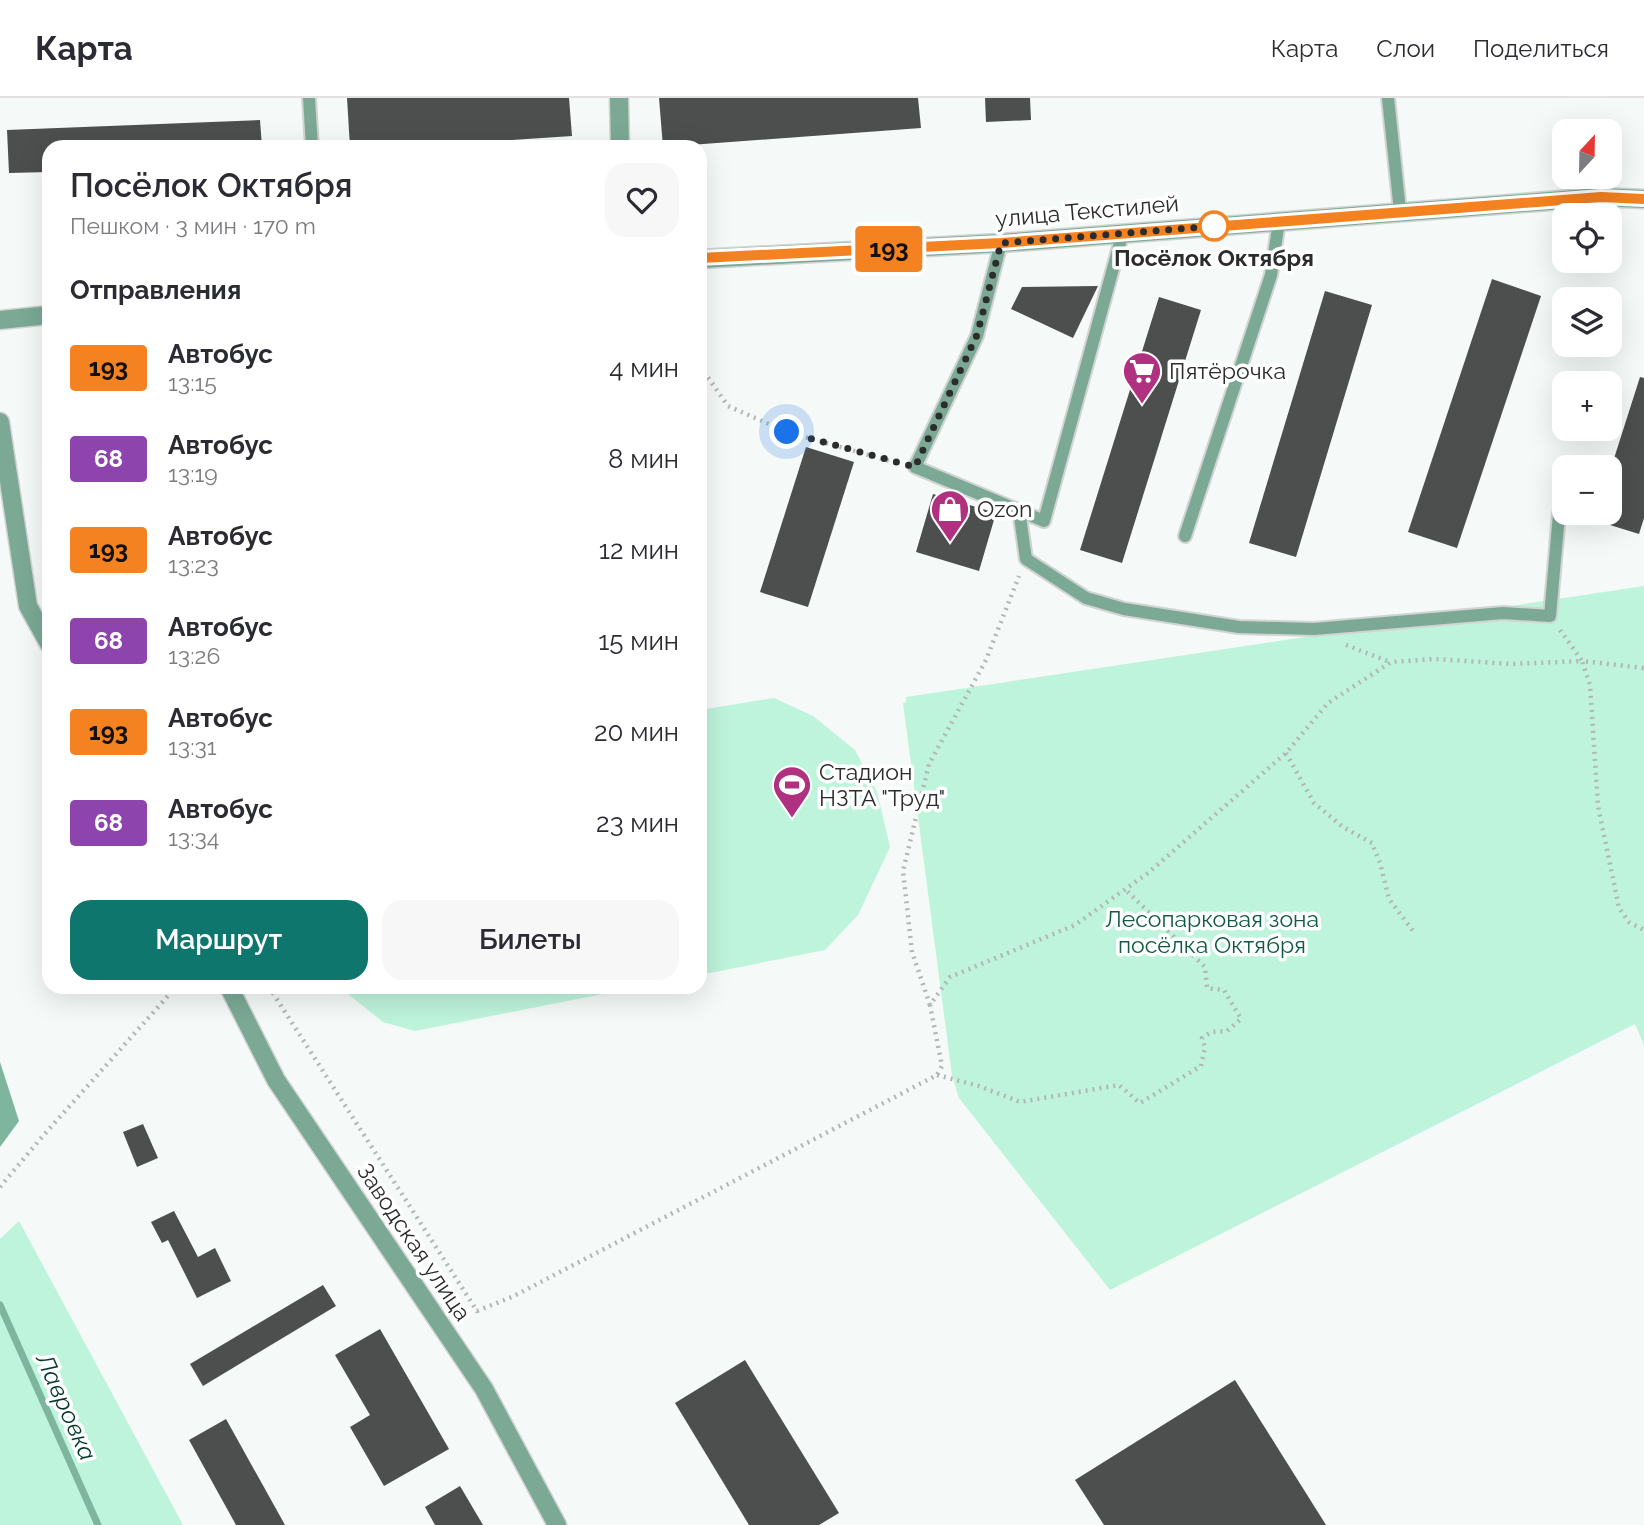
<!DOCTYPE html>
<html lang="ru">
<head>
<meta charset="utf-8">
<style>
  body { margin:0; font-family:Raleway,sans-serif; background:#f7f7f7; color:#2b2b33; height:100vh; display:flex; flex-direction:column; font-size:26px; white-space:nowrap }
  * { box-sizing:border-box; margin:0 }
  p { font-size:23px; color:#7c7c81 }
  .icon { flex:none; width:38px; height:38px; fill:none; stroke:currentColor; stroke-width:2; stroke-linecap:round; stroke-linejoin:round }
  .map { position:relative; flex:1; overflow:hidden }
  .drawer { position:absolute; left:42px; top:42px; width:665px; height:854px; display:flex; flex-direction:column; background:#fff; border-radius:21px; box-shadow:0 7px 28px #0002 }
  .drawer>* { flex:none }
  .badge { padding:0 14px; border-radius:5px; font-size:24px; line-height:46px }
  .needle { width:46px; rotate:22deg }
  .tools { position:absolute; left:1552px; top:21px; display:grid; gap:14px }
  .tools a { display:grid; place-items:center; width:70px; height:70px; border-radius:14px; background:#fff; box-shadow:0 7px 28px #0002; font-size:35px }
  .you { position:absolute; width:35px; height:35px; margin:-18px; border:5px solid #fff; border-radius:50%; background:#1a73e8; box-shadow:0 0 0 10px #1a73e833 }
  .map>.badge { position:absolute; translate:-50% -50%; box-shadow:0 0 0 4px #fff }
  h2 { padding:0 28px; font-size:26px; line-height:63px }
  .round { display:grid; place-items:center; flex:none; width:74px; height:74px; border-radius:21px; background:#f7f7f7 }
  .headline { display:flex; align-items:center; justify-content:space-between; height:119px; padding:0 28px }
  h1 { font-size:33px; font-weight:600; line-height:52px }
  .button { display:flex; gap:14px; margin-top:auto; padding:14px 28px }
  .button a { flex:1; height:80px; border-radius:21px; background:#0f766e; color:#fff; font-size:28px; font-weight:600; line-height:80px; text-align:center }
  .button a+a { background:#f7f7f7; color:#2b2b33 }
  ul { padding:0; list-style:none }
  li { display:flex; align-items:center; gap:21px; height:91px; padding:0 28px }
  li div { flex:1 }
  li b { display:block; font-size:26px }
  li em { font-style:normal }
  li .badge { min-width:77px; font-weight:700; text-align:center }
  header { display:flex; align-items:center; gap:42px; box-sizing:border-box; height:98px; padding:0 35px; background:#fff; border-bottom:2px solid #e1e1e2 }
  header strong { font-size:33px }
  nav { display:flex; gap:38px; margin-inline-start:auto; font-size:24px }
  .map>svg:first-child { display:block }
</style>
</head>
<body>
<header>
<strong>Карта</strong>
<nav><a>Карта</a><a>Слои</a><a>Поделиться</a></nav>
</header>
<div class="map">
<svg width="1644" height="1427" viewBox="0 0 1644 1427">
  <rect width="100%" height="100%" fill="#f5f9f7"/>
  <g fill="#bef3dc">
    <polygon points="1644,488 1644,947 1635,926 1110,1192 959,1000 952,977 903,605 906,604 906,599"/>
    <polygon points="774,600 813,618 855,652 877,694 890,749 858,817 825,852 700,877 700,612"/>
    <polygon points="339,889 638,889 415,933 383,924"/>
    <polygon points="19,1123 183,1427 0,1427 0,1141"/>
  </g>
  <polygon fill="#7db59e" points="0,964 19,1023 0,1049"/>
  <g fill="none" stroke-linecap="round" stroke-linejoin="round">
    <polyline stroke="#7db59e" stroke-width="7" points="0,1207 98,1427"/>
  </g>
  <g fill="#4d4f4e">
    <polygon points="347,0 569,0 572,38 404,49 350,49"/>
    <polygon points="659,0 918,0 921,30 663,49"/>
    <polygon points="985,0 1030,0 1031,22 986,24"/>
    <polygon points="260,22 262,49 49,49 49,74 9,75 7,32"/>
    <polygon points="1492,181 1541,198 1457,450 1408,434"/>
    <polygon points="1098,188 1073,240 1011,211 1022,189"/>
    <polygon points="1325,193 1372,207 1296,459 1249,445"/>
    <polygon points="1159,199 1201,212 1122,465 1080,452"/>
    <polygon points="1640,279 1644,280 1644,420 1639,436 1610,427 1610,373"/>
    <polygon points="806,349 854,364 808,509 760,494"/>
    <polygon points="933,396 996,415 979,473 916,454"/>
    <polygon points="143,1026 158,1060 137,1069 123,1034"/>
    <polygon points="174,1113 198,1159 215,1150 231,1183 197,1200 168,1142 162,1145 151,1124"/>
    <polygon points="323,1187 336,1208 203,1288 190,1266"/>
    <polygon points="380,1231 449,1351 384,1388 350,1329 370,1317 335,1257"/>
    <polygon points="745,1262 839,1415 819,1427 749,1427 675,1305"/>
    <polygon points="1235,1282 1326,1427 1104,1427 1075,1382"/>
    <polygon points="226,1321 285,1427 236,1427 189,1342"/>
    <polygon points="460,1388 483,1427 435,1427 425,1409"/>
  </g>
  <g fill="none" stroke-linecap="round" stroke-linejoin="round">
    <g stroke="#d1d4d2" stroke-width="16">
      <g id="service">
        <polyline points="309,0 312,49"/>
        <polyline points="1388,0 1400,113"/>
        <polyline points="1001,145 977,238 915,369 1044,423 1123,134"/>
        <polyline points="1019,412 1026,461 1086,500 1124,511 1239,529 1314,531 1503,515 1550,518 1559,416"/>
        <polyline points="1185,438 1271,177 1279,123"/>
      </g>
    </g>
    <g stroke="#d1d4d2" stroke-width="21">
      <g id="minor">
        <polyline points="619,0 620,49"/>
        <polyline points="0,324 28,508 49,546"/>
        <polyline points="229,889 276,982 484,1291 557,1427"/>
      </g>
    </g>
    <g stroke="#d1d4d2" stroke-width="21">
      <g id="tertiary">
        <polyline points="700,161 1001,145 1601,99 1644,101"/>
        <polyline points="0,222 49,217"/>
      </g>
    </g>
    <g stroke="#b3b6b5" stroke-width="4.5" stroke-dasharray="2 5" stroke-linecap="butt">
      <polyline points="700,268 728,308 787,334 897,365"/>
      <polyline points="1560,532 1582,563 1644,570"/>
      <polyline points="1346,547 1390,564"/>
      <polyline points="1286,655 1314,705 1343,729 1372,745 1380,765 1389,801 1413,833"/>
      <polyline points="269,889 477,1213 514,1198 937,977 942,968 930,907 950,879 1075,827 1148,775 1286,655 1328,605 1391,564 1435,561 1511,566 1582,563 1590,587 1598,708 1619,810 1629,824 1644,832"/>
      <polyline points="930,907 912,854 903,773 929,666 986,562 1019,478"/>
      <polyline points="937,977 979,988 1020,1004 1119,987 1140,1005 1201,968 1205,950 1202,940 1211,934 1227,933 1241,921 1224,892 1207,890 1205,869 1125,791"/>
      <polyline points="0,1089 42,1039 176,889"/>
    </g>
    <use href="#service" stroke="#7ba996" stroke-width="12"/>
    <use href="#minor" stroke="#7ba996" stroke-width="18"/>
    <use href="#tertiary" stroke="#7ba996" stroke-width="18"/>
  </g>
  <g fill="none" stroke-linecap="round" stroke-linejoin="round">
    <g stroke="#fff" stroke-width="16">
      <polyline id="line" points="700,160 1001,145 1601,99 1644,101"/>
    </g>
    <use href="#line" stroke="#f58220" stroke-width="10"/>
    <polyline stroke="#2b2c2c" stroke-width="7" stroke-dasharray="0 12.6" points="787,334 915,369 977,237 1001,145 1227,127 1214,128"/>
  </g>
  <defs>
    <g id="supermarket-pin" transform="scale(2.0125)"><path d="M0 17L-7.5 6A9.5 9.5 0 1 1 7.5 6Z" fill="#af3180" stroke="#fff"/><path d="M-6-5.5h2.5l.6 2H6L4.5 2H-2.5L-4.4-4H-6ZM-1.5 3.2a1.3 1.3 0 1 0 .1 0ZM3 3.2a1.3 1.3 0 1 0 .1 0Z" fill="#fff"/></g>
    <g id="shop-pin" transform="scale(2.0125)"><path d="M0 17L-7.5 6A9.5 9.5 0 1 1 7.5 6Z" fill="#af3180" stroke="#fff"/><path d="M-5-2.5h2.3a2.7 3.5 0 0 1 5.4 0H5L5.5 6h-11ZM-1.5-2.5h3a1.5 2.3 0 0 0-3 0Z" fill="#fff"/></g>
    <g id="stadium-pin" transform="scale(2.0125)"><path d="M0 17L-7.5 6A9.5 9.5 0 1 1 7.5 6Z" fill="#af3180" stroke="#fff"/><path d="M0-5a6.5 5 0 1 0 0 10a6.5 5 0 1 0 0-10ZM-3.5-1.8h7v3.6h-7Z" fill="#fff"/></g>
  </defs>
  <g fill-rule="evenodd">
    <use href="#supermarket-pin" x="1142" y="273"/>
    <use href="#shop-pin" x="950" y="411"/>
    <use href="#stadium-pin" x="792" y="687"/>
  </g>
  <circle fill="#fff" stroke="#f58220" stroke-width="3.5" cx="1214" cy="128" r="14"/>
  <g text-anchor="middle" stroke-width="7" stroke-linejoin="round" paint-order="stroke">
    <g font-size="23" fill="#2b2c2c" stroke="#fff">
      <text transform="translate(1087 113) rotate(-5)" y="8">улица Текстилей</text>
      <text transform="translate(414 1144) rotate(56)" y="8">Заводская улица</text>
    </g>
    <g font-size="23" font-weight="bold" fill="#2b2c2c" stroke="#fff">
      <text x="1214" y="168">Посёлок Октября</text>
    </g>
    <g font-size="23" fill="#2b2c2c" stroke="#fff" text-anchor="start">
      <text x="1169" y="281">Пятёрочка</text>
      <text x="977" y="419">Ozon</text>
      <text x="819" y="682">Стадион<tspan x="819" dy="26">НЗТА "Труд"</tspan></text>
    </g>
    <g font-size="23" fill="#115a43" stroke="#fff">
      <text x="1212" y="829">Лесопарковая зона<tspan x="1212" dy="26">посёлка Октября</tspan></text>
    </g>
    <g font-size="24" font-style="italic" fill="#063929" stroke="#fff">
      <text transform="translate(66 1309) rotate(66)" y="8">Лавровка</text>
    </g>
  </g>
</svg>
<div class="tools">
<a><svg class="needle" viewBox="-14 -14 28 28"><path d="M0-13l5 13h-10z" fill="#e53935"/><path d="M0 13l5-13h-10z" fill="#7c7c81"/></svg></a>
<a><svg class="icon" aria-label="locate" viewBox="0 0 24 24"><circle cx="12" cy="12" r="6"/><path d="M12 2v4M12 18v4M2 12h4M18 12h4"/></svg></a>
<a><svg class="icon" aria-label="layers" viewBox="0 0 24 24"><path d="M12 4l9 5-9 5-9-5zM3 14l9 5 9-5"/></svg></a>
<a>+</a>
<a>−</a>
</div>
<div class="you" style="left:787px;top:334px"></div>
<b class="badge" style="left:889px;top:151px;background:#f58220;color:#111">193</b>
<section class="drawer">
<div class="headline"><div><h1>Посёлок Октября</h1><p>Пешком · 3 мин · 170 m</p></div><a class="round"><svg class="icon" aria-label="heart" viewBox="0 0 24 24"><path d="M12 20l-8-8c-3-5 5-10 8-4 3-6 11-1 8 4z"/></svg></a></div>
<h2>Отправления</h2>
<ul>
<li><span class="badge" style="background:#f58220;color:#111">193</span><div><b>Автобус</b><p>13:15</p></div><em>4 мин</em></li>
<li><span class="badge" style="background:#8e44ad;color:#fff">68</span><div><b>Автобус</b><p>13:19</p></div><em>8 мин</em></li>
<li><span class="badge" style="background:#f58220;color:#111">193</span><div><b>Автобус</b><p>13:23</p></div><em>12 мин</em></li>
<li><span class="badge" style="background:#8e44ad;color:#fff">68</span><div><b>Автобус</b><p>13:26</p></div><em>15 мин</em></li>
<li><span class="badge" style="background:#f58220;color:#111">193</span><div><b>Автобус</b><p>13:31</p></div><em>20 мин</em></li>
<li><span class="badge" style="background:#8e44ad;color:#fff">68</span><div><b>Автобус</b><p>13:34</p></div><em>23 мин</em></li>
</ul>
<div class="button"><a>Маршрут</a><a>Билеты</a></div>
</section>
</div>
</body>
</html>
